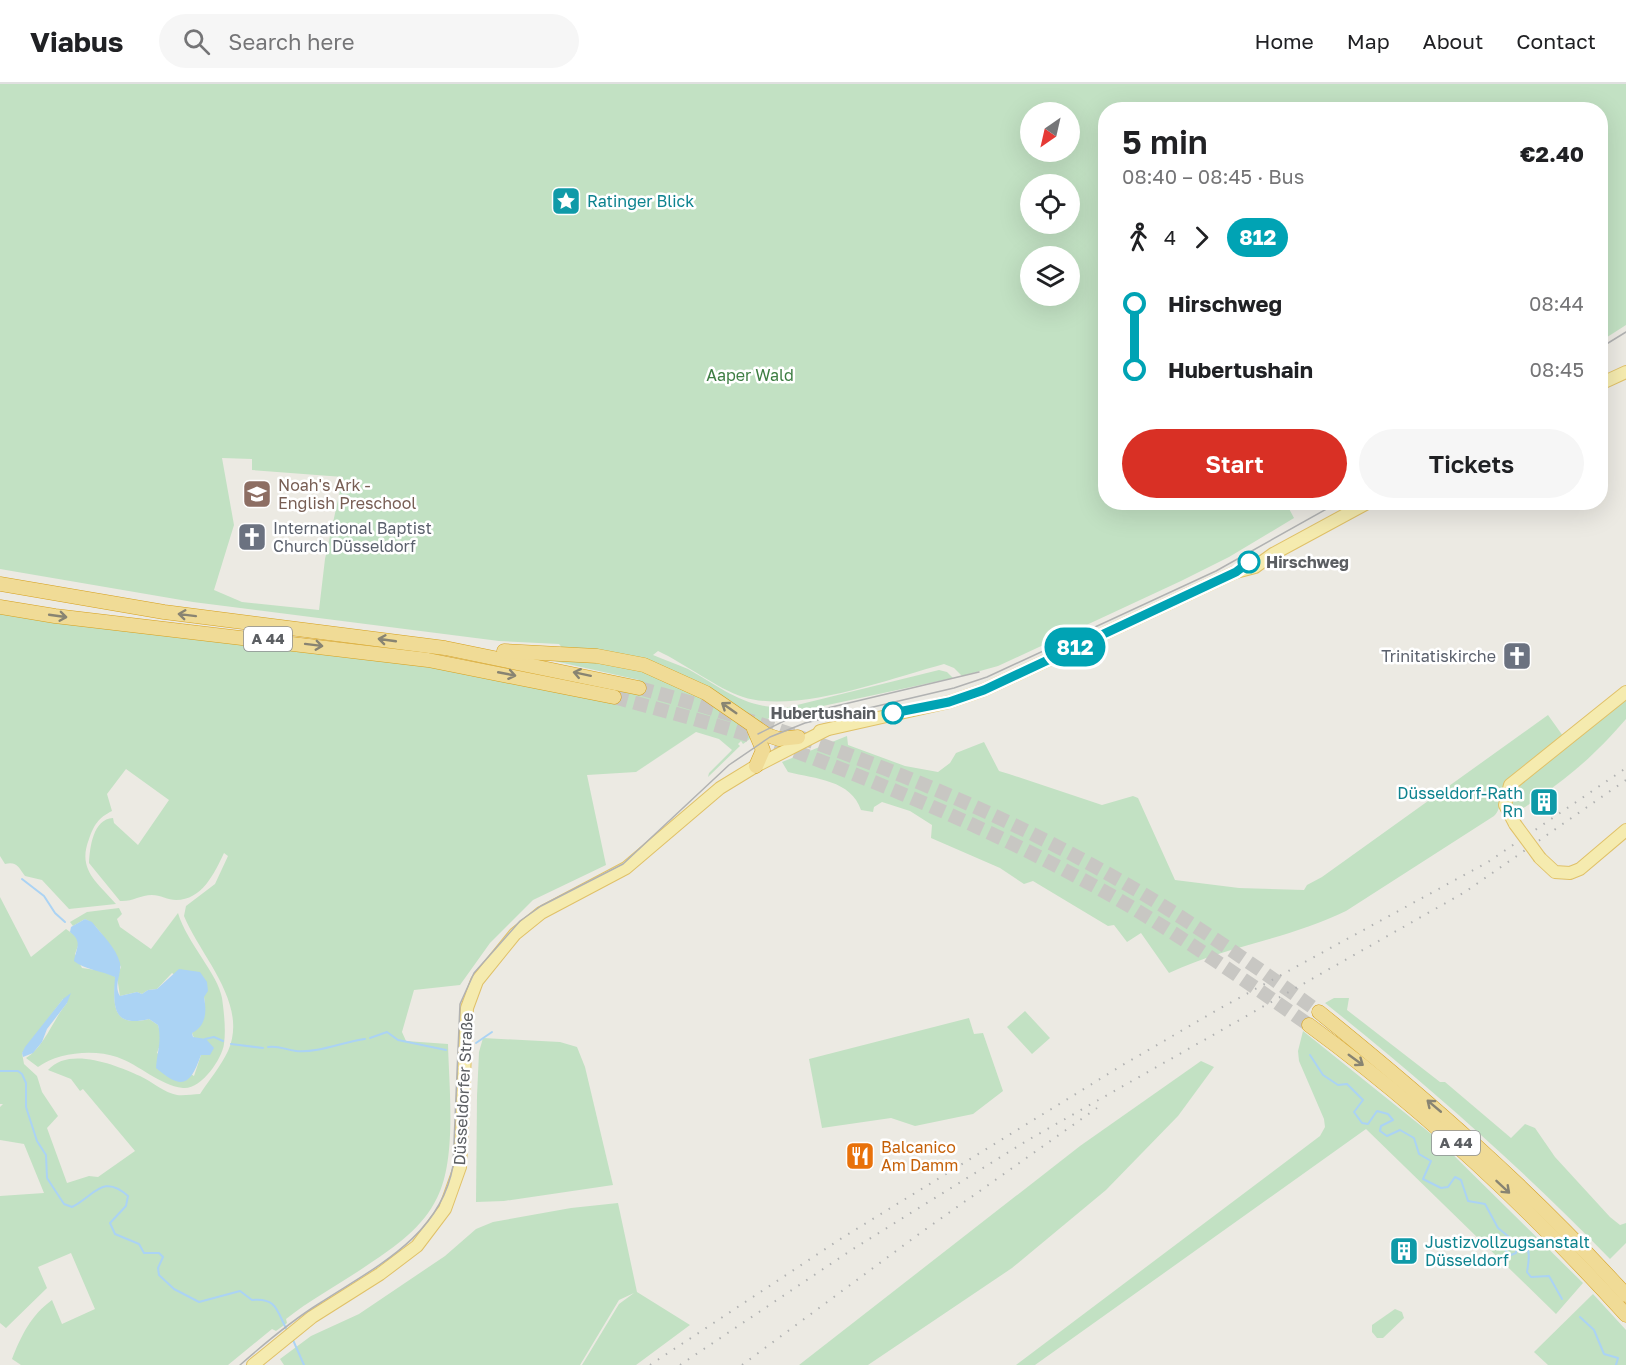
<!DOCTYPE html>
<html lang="en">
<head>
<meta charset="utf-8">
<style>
  body { margin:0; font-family:"Golos Text",sans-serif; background:#f6f6f6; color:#202124; height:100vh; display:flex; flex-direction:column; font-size:22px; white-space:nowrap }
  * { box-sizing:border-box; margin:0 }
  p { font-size:20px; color:#757577 }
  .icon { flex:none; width:33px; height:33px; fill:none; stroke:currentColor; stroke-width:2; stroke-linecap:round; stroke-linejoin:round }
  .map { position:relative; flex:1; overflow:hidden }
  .sheet { position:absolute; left:1098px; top:18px; width:510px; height:408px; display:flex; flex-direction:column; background:#fff; border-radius:24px; box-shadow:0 6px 24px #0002 }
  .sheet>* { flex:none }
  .badge { padding:0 12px; border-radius:20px; font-size:21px; line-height:39px }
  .needle { width:39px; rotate:214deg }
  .buttons { position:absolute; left:1020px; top:18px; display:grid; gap:12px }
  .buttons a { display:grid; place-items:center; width:60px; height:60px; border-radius:50%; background:#fff; box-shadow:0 6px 24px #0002; font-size:30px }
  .map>.badge { position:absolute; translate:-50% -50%; box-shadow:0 0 0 3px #fff }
  .legs { display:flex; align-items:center; gap:9px; height:66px; padding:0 24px; font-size:20px }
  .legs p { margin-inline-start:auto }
  .headline { display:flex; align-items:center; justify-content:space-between; height:102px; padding:0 24px }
  h1 { font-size:33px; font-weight:600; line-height:45px }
  .button { display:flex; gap:12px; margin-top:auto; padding:12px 24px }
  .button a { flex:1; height:69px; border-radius:36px; background:#d93025; color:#fff; font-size:24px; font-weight:600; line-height:69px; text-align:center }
  .button a+a { background:#f6f6f6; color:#202124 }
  ul { padding:0 24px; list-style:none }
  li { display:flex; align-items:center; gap:21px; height:66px; font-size:22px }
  li i { display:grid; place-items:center; width:9px; height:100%; margin:0 8px; background:currentColor }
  li i::after { content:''; width:15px; height:15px; margin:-8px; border:4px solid; border-radius:50%; background:#fff }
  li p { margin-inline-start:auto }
  li:first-child i { background:linear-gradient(#0000 50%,currentColor 0) }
  li:last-child i { background:linear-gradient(currentColor 50%,#0000 0) }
  header { display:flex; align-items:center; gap:36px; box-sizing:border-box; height:84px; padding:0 30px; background:#fff; border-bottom:2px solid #e0e0e0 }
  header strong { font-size:28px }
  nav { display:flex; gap:33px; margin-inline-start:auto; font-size:21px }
  .search { width:420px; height:54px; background:#f6f6f6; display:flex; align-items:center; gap:15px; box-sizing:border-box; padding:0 21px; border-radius:33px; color:#757577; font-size:22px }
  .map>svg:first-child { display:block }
</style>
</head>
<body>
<header>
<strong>Viabus</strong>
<div class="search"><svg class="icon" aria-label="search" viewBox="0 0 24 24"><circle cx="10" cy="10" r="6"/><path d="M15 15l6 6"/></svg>Search here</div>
<nav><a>Home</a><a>Map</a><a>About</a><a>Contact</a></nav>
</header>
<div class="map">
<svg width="1626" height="1281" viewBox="0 0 1626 1281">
  <rect width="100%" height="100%" fill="#eceae3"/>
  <g fill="#c2e1c3" fill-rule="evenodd">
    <path d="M0,0H1626V241L1601,257L1600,26H1106V418L1286,419L1294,434L1229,473L1181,497L998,582L962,592L954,584L944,580C889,595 796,630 743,613C718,605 684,579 658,567L653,571C664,576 677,580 688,585C719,602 745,625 783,623L785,628L772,632L757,642L690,597L563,565L559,560L499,557L193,518L0,485ZM1030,28H1070V68H1030ZM1030,100H1070V140H1030ZM1030,172H1070V212H1030ZM222,374L252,375V386L343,393L325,475L319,526L242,518L214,506L234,441Z"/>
    <path d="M0,529L439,583L610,619L614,604L638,601L639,596L541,574L594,573L682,598L751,648L742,657L752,649L754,652L743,660L741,657L738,660L740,662L708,693L709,689L732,666L719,655L696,648L636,688L587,691L606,781L533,816L490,859L460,901L414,906L402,948L406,957L448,960C449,1004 457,1075 437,1114C423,1143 395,1163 369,1180C342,1199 311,1215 286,1235L287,1239L276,1247L272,1245L228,1281H21L12,1275C21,1252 31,1231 52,1216L62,1240L95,1225L71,1169L38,1183L47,1204L6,1244L0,1239V1112L44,1109L24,1060L0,1056V1023L3,1020H0V813L31,873L66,845L77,853L79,859L75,870L82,884L103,887L116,893C112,922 113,944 149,935L158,941L162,955L157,969L194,992L201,971L192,949L205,919L204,913L172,889L157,905L148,906L142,910L137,908L120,912L117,893L121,883C112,868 101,842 85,835L73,842L70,838L87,828L119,824L122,830L117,835L120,843L151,865L178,829C187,859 218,890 222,914C224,928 226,946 224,960C222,975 201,1006 183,1004C159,1001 140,981 117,973C94,965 58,968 38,983L26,974C45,962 52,937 67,919L63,915L22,969L24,980L37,992L42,1008L58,1032L47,1044L67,1099L89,1092L98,1093L135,1067L83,1005L80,1007L71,995L48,986C69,962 116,981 140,992C151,997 165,1009 177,1011C184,1012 193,1010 200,1010C209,996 221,982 228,967C249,920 201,873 184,832L186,822L215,800L228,772L224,769C214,790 202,816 176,816C168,816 160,811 152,811C140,811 132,818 120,817L89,779C90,763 93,735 113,734L114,739L138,761L169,716L126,685L107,710L112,727C98,734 94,741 89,755C77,786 97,798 116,820L69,825L42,796L25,792C19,784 17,777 5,780L0,772Z"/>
    <polygon points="939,586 947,588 953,594 809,625 786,628 785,624"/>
    <path d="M1626,613V635C1589,678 1560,700 1513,731L1510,724L1512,706Z"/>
    <path d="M1548,631L1563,652C1547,665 1516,684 1504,701C1498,711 1503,724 1494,732L1346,827C1289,855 1226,862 1169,889L1141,849L1127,858L1114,841L1108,842L1033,797L1024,800L1000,784L931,754L932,741L910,727L882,718L874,723L873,728L861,726C851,696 816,695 788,688L782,678L847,652L848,661L905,682L938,688L950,679L956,669L984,658L999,687L1009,690L1102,721L1133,712L1138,714L1175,796L1239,804L1304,806L1307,801L1322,793Z"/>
    <path d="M1334,914H1349L1347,926L1440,998H1445L1511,1054L1525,1040L1535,1044L1555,1073L1610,1133L1620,1141L1626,1139V1159L1610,1175C1521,1083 1425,999 1325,919Z"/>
    <polygon points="1025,927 1050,954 1032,970 1007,943"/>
    <polygon points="969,934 974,950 983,949 1003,1007 973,1030 915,1042 891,1034 822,1044 809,975"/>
    <polygon points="1303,947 1435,1053 1583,1199 1556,1230 1366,1045 1035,1281 1016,1281 1320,1052 1325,1043 1324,1035 1299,977 1298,967"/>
    <polygon points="483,954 560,958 577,963 585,983 613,1101 504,1117 476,1118 477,1012 479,968"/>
    <polygon points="1201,977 1214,983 1178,1032 1106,1106 1012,1184 868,1281 799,1281 1080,1062"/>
    <polygon points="618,1119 637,1208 690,1241 636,1281 582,1281 619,1220 634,1209 619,1216 580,1281 284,1281 280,1275 311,1252 359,1230 445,1172 476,1145 493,1138 571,1124"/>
    <polygon points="1593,1210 1626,1246 1626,1281 1548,1281 1534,1268"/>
    <polygon points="1395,1225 1402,1228 1404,1234 1383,1254 1377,1254 1372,1248 1372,1241"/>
  </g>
  <g fill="#abd3f4">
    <path d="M85,835L92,838C101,850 116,863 120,879C122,890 113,901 120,912L137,908L142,910L148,906L157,905L179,885L200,888L207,898L208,907L204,913C207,928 206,942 192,949L193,953L206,955L214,964L210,971H201C190,1002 182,1006 156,984C157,968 162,957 158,941L149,935C112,944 113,922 115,893C102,887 83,885 74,877C76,864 83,858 70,848L71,843Z"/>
    <polygon points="71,909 67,919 47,945 42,958 33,969 23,973 22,969 25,963 63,915"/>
  </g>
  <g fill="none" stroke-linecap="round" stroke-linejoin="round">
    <g stroke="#abd3f4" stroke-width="2">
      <polyline points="22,795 44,812 55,829 65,838"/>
      <polyline points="370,954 387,948 398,956 446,966"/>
      <polyline points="205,955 214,953 223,957"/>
      <polyline points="476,959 492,948"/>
      <polyline points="231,960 263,964"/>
      <path d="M268,963C279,961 285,966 296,967C319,969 342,958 365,955"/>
      <path d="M1310,971L1323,991L1338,1001L1347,1000L1363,1016L1354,1028L1362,1039L1368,1040L1377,1027L1388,1030L1393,1036L1381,1042L1380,1047L1387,1052L1400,1046L1414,1054L1419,1070L1431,1077L1423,1095L1441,1104L1448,1103L1455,1093L1461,1096L1468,1117L1485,1120L1498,1144L1509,1153L1506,1167L1511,1171L1516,1169L1517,1156H1523C1531,1166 1529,1176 1527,1188L1531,1193L1549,1192L1562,1215"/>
      <path d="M0,987H18L22,990L26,999V1023L37,1057L46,1071L47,1094L64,1120L72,1123C94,1112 103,1089 128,1112L126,1122L110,1139L115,1150L139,1160L144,1169H159L163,1173L158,1184L159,1191L174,1205L199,1218L240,1207L252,1216C278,1213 277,1229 288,1248"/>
      <polyline points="1580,1233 1594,1246 1604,1270 1618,1274 1616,1281"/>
      <polyline points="293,1256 304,1281"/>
    </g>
    <g stroke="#c8c7c3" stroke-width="14" stroke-dasharray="14 7" stroke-linecap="butt">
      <path d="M639,604C817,652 991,719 1150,814C1208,849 1264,888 1319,928"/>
      <path d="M614,613C672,629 732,644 789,665C891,703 991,746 1087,798C1165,840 1237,891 1309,941"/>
    </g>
    <g stroke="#e0c168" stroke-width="14">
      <g id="major">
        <polyline points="1600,300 1626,288"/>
        <polyline points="820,647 949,618 984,606 1236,488 1255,483 1273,470 1369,418"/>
        <polyline points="1515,740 1505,721 1510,701 1626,608"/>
        <polyline points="1540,774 1555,788 1570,789 1580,785 1626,746"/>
        <polyline points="253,1281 312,1233 380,1190 417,1162 445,1125 460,1083 467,924 477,897 515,850 541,829 626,784 720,704 756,682 826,646"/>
      </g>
    </g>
    <g stroke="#d59f1b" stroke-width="15">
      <g id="highway">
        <polyline points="0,500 164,528 445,564 639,604"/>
        <polyline points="0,523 55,532 428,576 614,613"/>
        <polyline points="504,567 597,572 644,581 706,609 767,651 779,655 798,653"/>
        <polyline points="754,645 763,666 756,682"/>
        <path d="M1319,928C1428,1016 1532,1107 1626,1211"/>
        <path d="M1309,941C1426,1027 1529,1124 1626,1231"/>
      </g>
    </g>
    <use href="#major" stroke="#f5ebaf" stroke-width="12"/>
    <use href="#highway" stroke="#f0db96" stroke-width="14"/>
    <g stroke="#b1b2b2" stroke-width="1.5">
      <polyline points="1600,264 1626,248"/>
      <polyline points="758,650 794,632 979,588"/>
      <path d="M240,1281C265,1259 291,1237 320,1219C375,1183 440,1153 453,1082L460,920L474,889L520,837L541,822L623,780L729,681L770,653L805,639L954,604L987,593L1216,487L1339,418"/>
    </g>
    <g stroke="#b1b2b2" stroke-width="2" stroke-dasharray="1.5 8" stroke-linecap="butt">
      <polyline points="650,1281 842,1154 1121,982 1217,926 1488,778 1626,684"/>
      <polyline points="680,1281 853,1165 1028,1056 1465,808 1626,696"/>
      <polyline points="742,1281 919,1150 1097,1024"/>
    </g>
    <g stroke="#e0c168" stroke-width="14" stroke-linecap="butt">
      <polyline id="major-bridge" points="1515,740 1540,774"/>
    </g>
    <use href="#major-bridge" stroke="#f5ebaf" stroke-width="12"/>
  </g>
  <defs><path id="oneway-shaft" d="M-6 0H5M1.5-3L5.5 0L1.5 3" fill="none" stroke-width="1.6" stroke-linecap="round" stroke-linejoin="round" transform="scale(1.5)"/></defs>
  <g stroke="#888472">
    <use href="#oneway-shaft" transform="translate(187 531) rotate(-173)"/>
    <use href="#oneway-shaft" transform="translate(58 532) rotate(8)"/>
    <use href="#oneway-shaft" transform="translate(387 556) rotate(-172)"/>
    <use href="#oneway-shaft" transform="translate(314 561) rotate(7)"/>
    <use href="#oneway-shaft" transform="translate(507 590) rotate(11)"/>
    <use href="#oneway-shaft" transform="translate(582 590) rotate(-168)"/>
    <use href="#oneway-shaft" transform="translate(729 624) rotate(-145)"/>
    <use href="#oneway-shaft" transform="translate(1356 976) rotate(36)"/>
    <use href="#oneway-shaft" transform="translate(1434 1022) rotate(-140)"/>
    <use href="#oneway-shaft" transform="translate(1503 1103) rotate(43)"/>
  </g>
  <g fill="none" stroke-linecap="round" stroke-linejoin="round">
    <g stroke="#fff" stroke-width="14">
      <polyline id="line-1" points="893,629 949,618 984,606 1236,488 1249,478"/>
    </g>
    <use href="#line-1" stroke="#00a3b4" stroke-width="9"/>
  </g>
  <defs>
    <g id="sight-square" transform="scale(1.5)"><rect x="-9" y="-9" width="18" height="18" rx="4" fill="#0f9aa8" stroke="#fff"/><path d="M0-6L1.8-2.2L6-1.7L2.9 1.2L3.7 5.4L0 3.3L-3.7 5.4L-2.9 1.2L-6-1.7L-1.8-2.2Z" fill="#fff"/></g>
    <g id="school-square" transform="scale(1.5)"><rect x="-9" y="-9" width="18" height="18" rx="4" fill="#8d6e63" stroke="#fff"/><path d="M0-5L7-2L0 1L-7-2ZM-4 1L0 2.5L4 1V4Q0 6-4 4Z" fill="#fff"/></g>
    <g id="church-square" transform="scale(1.5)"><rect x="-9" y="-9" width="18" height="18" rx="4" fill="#6b7280" stroke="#fff"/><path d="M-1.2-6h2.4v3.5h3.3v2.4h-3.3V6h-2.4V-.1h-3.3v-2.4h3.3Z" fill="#fff"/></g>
    <g id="building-square" transform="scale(1.5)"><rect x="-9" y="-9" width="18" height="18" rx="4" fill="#0f9aa8" stroke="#fff"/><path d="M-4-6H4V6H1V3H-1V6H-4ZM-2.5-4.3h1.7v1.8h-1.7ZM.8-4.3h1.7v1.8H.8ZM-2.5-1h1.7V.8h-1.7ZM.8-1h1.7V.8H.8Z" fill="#fff"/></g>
    <g id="restaurant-square" transform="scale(1.5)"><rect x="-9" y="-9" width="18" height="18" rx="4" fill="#e8710a" stroke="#fff"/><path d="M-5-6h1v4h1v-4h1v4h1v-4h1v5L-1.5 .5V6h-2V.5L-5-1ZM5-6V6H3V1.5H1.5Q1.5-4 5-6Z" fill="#fff"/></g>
  </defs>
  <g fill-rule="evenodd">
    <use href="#sight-square" x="566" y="117"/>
    <use href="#school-square" x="257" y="410"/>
    <use href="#church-square" x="252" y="453"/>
    <use href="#church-square" x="1517" y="572"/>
    <use href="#building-square" x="1544" y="718"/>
    <use href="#restaurant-square" x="860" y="1072"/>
    <use href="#building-square" x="1404" y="1167"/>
  </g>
  <g fill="#fff" stroke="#00a3b4" stroke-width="3">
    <circle cx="1249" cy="478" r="10"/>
    <circle cx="893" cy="629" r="10"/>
  </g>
  <g text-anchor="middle" stroke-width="5" stroke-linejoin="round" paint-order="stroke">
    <g fill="#fff" stroke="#8c8e91" stroke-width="1.5">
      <rect x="244" y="543" width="48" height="24" rx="4.5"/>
      <rect x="1432" y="1047" width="48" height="24" rx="4.5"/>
    </g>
    <g font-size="15" font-weight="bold" fill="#5b5e62">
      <text x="268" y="560">A 44</text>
      <text x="1456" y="1064">A 44</text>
    </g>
    <g font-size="16" fill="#0d838f" stroke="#fff" text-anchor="start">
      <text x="587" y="123">Ratinger Blick</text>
      <text x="1523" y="715" text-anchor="end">Düsseldorf-Rath<tspan x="1523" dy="18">Rn</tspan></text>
      <text x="1425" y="1164">Justizvollzugsanstalt<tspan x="1425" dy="18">Düsseldorf</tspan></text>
    </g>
    <g font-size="16" fill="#3e7e43" stroke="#fff">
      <text x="750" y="297">Aaper Wald</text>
    </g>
    <g font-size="16" fill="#785e54" stroke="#fff" text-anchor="start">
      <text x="278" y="407">Noah's Ark -<tspan x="278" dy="18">English Preschool</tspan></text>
    </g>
    <g font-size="16" fill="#5b616d" stroke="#fff" text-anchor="start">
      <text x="273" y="450">International Baptist<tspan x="273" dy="18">Church Düsseldorf</tspan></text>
      <text x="1496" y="578" text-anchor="end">Trinitatiskirche</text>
    </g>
    <g font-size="16" font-weight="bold" fill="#5b5e62" stroke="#fff" text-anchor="start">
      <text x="1266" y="484">Hirschweg</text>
      <text x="876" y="635" text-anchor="end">Hubertushain</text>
    </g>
    <g font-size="16" fill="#5b5e62" stroke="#fff">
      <text transform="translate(463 1005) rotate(-87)" y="6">Düsseldorfer Straße</text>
    </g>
    <g font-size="16" fill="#c56008" stroke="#fff" text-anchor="start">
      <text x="881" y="1069">Balcanico<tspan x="881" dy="18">Am Damm</tspan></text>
    </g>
  </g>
</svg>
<div class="buttons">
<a><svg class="needle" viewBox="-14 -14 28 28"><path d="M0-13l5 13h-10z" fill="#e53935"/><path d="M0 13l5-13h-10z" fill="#757577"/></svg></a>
<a><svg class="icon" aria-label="locate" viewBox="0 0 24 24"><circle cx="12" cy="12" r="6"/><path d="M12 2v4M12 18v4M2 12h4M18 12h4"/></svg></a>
<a><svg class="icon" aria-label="layers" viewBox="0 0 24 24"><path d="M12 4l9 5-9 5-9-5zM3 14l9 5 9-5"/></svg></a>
</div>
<b class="badge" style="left:1075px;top:563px;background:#00a3b4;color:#fff">812</b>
<section class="sheet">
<div class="headline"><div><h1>5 min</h1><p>08:40 – 08:45 · Bus</p></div><b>€2.40</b></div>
<div class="legs"><svg class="icon" aria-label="walk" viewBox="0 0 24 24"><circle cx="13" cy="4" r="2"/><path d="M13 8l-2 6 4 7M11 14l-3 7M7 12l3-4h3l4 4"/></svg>4<svg class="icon" aria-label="forward" viewBox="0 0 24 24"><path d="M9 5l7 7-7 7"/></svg><b class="badge" style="background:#00a3b4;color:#fff">812</b></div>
<ul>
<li><i style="color:#00a3b4"></i><b>Hirschweg</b><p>08:44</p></li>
<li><i style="color:#00a3b4"></i><b>Hubertushain</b><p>08:45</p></li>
</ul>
<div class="button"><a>Start</a><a>Tickets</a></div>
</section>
</div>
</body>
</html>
